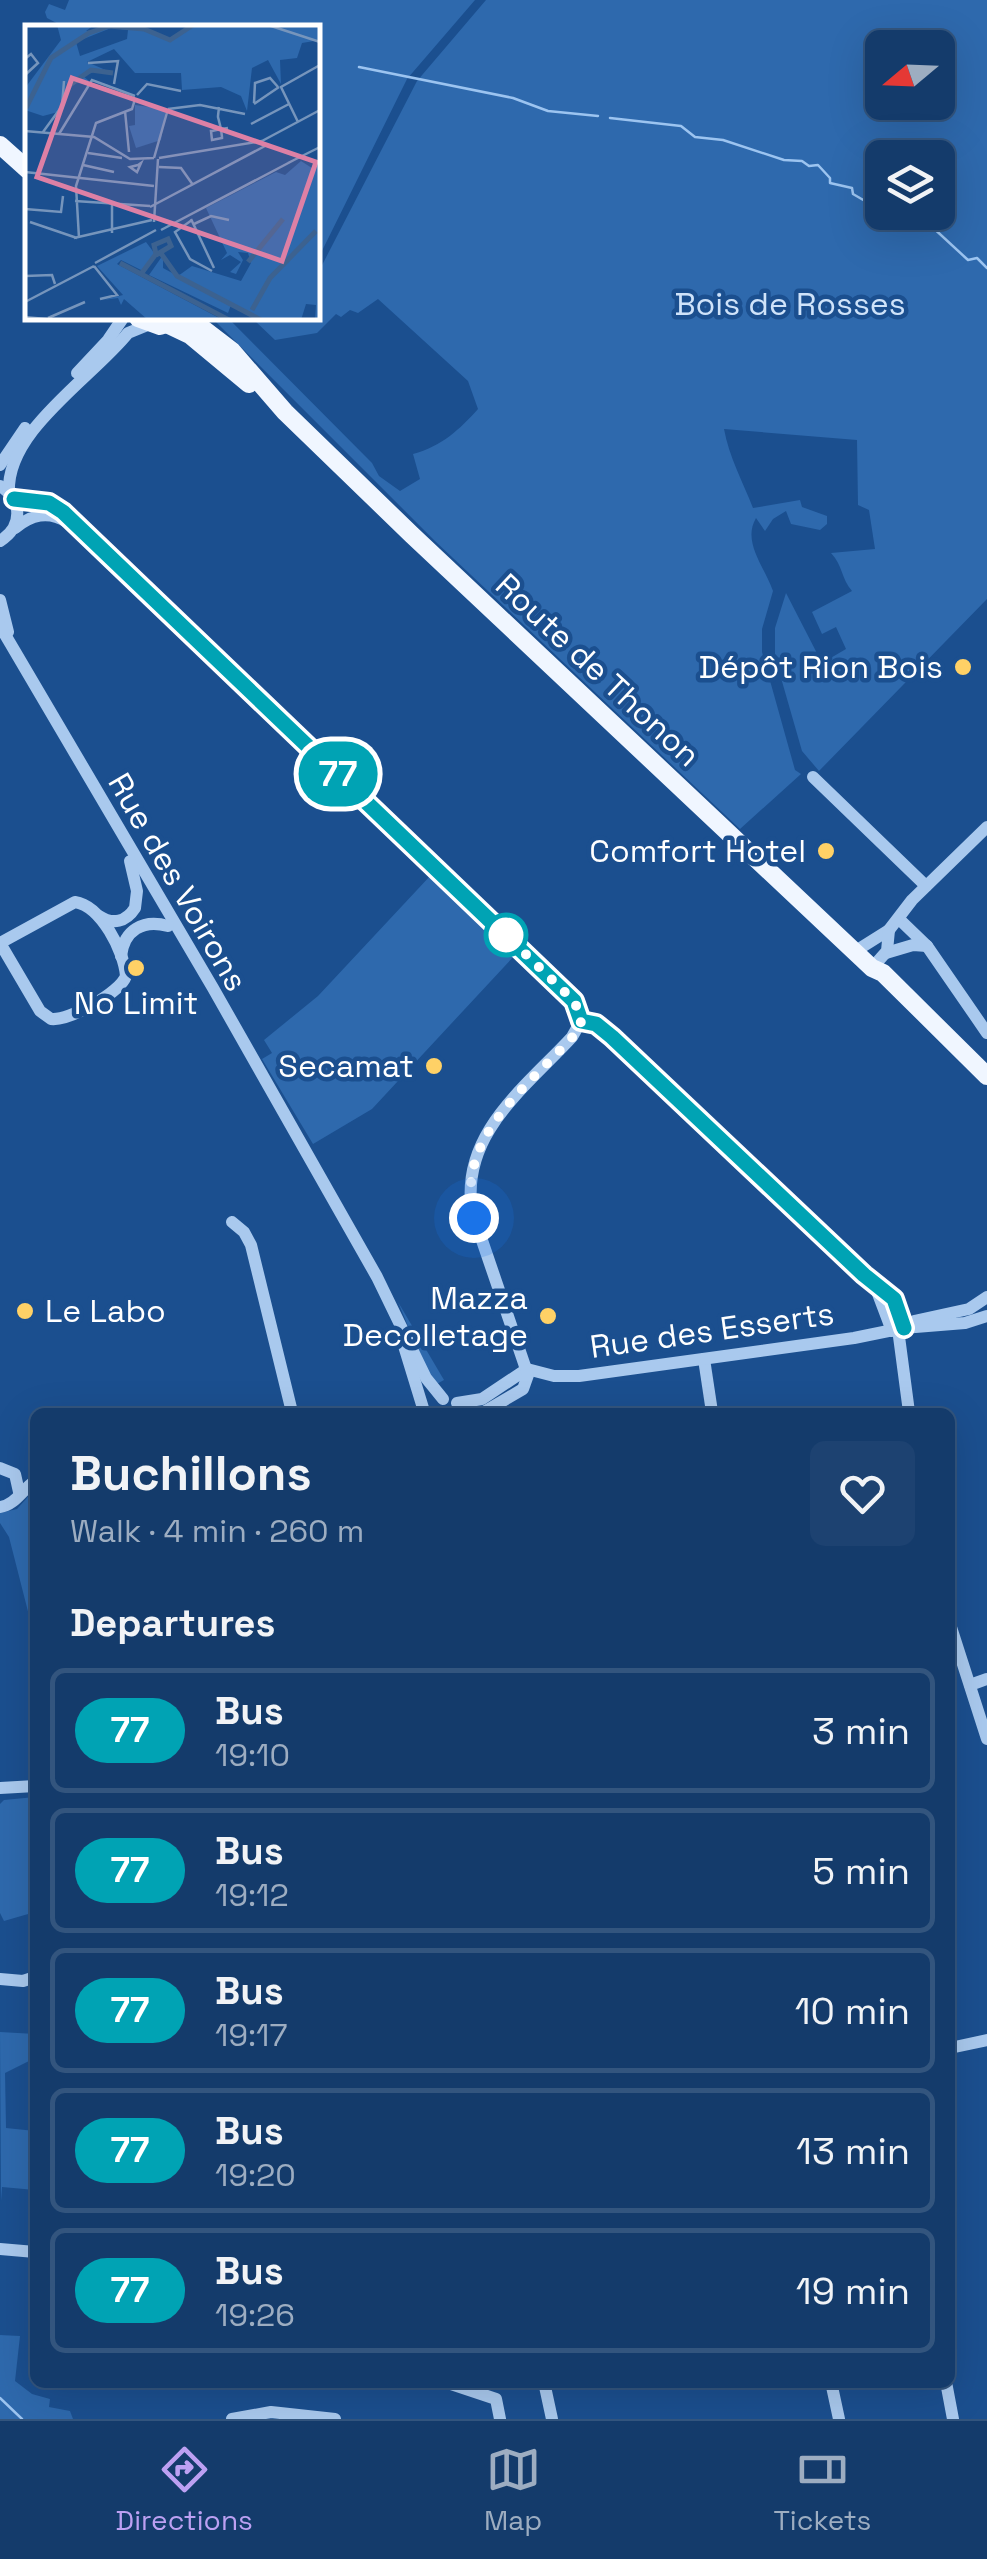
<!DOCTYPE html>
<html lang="en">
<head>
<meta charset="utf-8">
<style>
  body { margin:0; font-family:"Space Grotesk",sans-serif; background:#1d4271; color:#f1f3f6; height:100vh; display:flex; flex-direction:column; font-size:38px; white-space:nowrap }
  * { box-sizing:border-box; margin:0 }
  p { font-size:32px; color:#9dadc1 }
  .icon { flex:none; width:55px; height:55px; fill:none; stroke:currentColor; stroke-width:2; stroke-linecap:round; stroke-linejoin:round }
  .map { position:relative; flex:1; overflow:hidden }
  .panel { position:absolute; left:30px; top:1408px; width:925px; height:980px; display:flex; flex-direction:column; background:#143b6b; border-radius:15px; box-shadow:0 10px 40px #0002,0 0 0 2px #33557e }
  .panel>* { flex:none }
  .badge { padding:0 20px; border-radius:32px; font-size:35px; line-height:65px }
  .needle { width:65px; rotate:251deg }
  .buttons { position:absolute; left:865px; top:30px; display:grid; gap:20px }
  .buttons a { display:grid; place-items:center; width:90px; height:90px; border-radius:15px; background:#143b6b; box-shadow:0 10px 40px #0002,0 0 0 2px #33557e; font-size:50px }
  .you { position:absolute; width:50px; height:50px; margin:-25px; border:8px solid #fff; border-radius:50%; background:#1a73e8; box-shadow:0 0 0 15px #1a73e833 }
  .map>.badge { position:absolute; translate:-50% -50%; box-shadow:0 0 0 5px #fff }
  h2 { padding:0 40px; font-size:38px; line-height:90px }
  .round { display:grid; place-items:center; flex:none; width:105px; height:105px; border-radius:15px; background:#1d4271 }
  .headline { display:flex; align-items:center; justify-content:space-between; height:170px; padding:0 40px }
  h1 { font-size:48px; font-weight:800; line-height:75px }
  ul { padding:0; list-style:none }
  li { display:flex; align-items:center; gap:30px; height:125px; margin:0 20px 15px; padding:0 20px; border:5px solid #33557e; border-radius:15px }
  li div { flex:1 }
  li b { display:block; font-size:38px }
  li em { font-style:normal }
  li .badge { min-width:110px; font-weight:700; text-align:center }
  .tab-bar { display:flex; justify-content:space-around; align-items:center; height:140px; border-top:2px solid #33557e; background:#143b6b; font-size:28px; color:#9dadc1 }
  .tab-bar a { display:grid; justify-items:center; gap:5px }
  .tab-bar .active { color:#bca0f2 }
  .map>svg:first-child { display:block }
</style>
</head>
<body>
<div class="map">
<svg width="987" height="2419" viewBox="0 0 987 2419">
  <rect width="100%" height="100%" fill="#1b4f8f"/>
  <g fill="#2e69ad" fill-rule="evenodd">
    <polygon points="69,0 475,0 407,79 318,259 318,28 66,28 47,18 45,12 49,4 65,10"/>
    <path d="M486,0H987V599L819,771L802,751L775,657V628L786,593L822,663L846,649L836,627L822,634L812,612L852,591C841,578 843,566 831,553L875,549L869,510L858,505L857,440L724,429C729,457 743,482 753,508L800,500L802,507L827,516V524L820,530L791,524L786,511L773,519L765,531L756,518C742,542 764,566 773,591L762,629V652L795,770L801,774L740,829L436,542L212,318H228L372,463L379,476L400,491L420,479L413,454C442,446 459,430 478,409L468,381L378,299L358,313L350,310L341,317L336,314L317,333L275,340L252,318H318V273L417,81ZM882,48H938V102H882ZM882,158H938V212H882Z"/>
    <polygon points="431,875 515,955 372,1109 313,1144 262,1059 272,1053 264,1040 318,996"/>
    <polygon points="398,1302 444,1380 435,1385 428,1374"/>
    <polygon points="35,1489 35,1639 9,1537 0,1523 0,1513 17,1509"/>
    <polygon points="35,1797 35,1912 4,1921 0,1913 0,1804 4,1800"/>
    <polygon points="0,2032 35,2034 35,2058 5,2073 6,2128 35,2131 35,2190 2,2187 1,2201"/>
    <polygon points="0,2335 20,2336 15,2381 32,2394 50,2399 49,2407 70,2411 73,2419 0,2419"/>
  </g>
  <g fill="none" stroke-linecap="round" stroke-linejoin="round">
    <g stroke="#9cc4f0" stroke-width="2.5">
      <polyline points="359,67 513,98 548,111 598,116"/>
      <polyline points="610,118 681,126 695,137 723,140 784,160 802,161 809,166 818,165 830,178 830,183 852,188 853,194 865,201 877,198 877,208 882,207"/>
      <polyline points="904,212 906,212"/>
      <polyline points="916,212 968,260 977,258 987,268"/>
      <polyline points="0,2398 22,2419"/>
    </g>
    <g stroke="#a9c9ee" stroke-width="12">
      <polyline points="77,373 108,340 123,318"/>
      <polyline points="0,465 25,428"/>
      <path d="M0,486C23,500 23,527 0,541"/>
      <path d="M9,492C6,431 92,378 128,333L150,324"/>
      <polyline points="15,499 49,503 63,512 574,1001 581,1021"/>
      <path d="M15,528C31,515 48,510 67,522"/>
      <polyline points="0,600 8,632"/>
      <polyline points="0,626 213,988 377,1277 426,1378 443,1399"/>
      <polyline points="813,777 926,886"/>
      <path d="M75,902C101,906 124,951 126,976C120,993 69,1021 51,1019L40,1011L0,943Z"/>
      <path d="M99,916C113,925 126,922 135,908L137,891L130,861"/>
      <polyline points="899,919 927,946 987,1033"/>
      <polyline points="854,952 889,930 912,900 987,827"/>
      <polyline points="886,953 913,945 927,946"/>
      <path d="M121,956C124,930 143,919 168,926"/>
      <polyline points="872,968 887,951 889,930"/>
      <polyline points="581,1021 603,1029 893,1299 903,1328"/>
      <polyline points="232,1222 244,1232 251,1245 292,1412"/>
      <polyline points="875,1286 892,1331"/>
      <polyline points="914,1321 969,1309 987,1297"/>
      <polyline points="898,1329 909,1412"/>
      <polyline points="404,1346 423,1408"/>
      <polyline points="704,1359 712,1412"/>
      <polyline points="527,1369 554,1376 579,1376 854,1338 903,1328 965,1323 987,1316"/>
      <polyline points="457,1403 482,1399 527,1369"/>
      <path d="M484,1412L523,1389L528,1375L472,1211C460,1134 525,1088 572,1037L581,1021"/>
      <polyline points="0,1468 15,1474 19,1492"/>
      <path d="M0,1507C15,1505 22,1490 35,1481"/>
      <polyline points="950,1624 987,1739"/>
      <polyline points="970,1685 987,1679"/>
      <polyline points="0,1788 35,1786"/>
      <polyline points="0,1979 23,1981 35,1977"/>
      <polyline points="950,2048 987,2040"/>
      <polyline points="0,2249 35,2252"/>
      <polyline points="445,2382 496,2399 500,2419"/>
      <polyline points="544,2382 552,2419"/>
      <polyline points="831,2382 839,2419"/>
      <polyline points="946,2382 953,2419"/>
      <polyline points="232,2419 271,2412 335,2419"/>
    </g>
    <g stroke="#f0f6ff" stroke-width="18">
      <polyline points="0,145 28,170"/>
      <polyline points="138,318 160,326 180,320"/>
      <polyline points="194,318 202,328 232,351 285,412 412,535 872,968 883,973 987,1076"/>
      <polyline points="169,325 190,335 249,384"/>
    </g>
  </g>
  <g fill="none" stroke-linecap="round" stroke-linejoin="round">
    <g stroke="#fff" stroke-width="22">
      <polyline id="line" points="14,499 49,503 63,512 574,1001 581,1021 596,1024 612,1037 864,1275 894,1299 904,1328"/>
    </g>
    <use href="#line" stroke="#00a3b4" stroke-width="15"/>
    <path stroke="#fff" stroke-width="10" stroke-dasharray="0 18" d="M474,1218C454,1136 529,1087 577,1032L582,1019L574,1001L506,935"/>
  </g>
  <g fill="#ffd166" stroke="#1b4f8f" stroke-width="4">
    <circle cx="963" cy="667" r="10"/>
    <circle cx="826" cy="851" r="10"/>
    <circle cx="136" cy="968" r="10"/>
    <circle cx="434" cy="1066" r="10"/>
    <circle cx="25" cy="1311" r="10"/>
    <circle cx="548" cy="1316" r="10"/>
  </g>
  <circle fill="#fff" stroke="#00a3b4" stroke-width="5" cx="506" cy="935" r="20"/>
  <g text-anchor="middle" stroke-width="9" stroke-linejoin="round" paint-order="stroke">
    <g font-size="32" fill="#cfe3fa" stroke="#1b4f8f">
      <text x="790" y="315">Bois de Rosses</text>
    </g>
    <g font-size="32" fill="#fff" stroke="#1b4f8f" text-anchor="end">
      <text x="943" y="678">Dépôt Rion Bois</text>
      <text x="806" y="862">Comfort Hotel</text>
      <text x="136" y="1014" text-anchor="middle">No Limit</text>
      <text x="414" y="1077">Secamat</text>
      <text x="528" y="1309">Mazza<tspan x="528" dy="37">Decolletage</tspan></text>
      <text x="45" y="1322" text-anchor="start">Le Labo</text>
    </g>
    <g font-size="32" fill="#fff" stroke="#1b4f8f">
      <text transform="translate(598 670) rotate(43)" y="11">Route de Thonon</text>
      <text transform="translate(178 882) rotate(60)" y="11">Rue des Voirons</text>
      <text transform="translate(712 1330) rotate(-8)" y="11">Rue des Esserts</text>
    </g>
  </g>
  <g transform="translate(25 25)">
    <rect width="295" height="295" fill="#1b4f8f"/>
    <path d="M32,0H69L61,6L108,0L146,14L165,0H295V15L277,18L272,33L255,35L256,59L243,35L227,43L222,86L216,71L196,62L157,65L156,48H110L89,24L62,37L90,49L77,44L58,51L64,56H50L33,87L18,91L0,85V63L36,15ZM86,3L103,5L102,14L55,31L51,17ZM110,80L141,84L136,115L111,123L104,101L110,100ZM276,136L290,145L295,137V295H290L291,280L281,279L276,295H239L153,251L167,241L216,256L226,238L223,228L213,227L218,235L211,249L205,247L216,237L205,230L196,235L202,228L181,183L251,147L260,150ZM121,217L130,229L120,247L96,235L92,239L198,295H123L99,274L96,280L93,273L78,275L98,270L72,241ZM138,230V243L206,280L203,288L124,250Z" fill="#2e69ad" fill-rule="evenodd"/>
    <path fill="none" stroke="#3c6290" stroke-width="5" d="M42,62L66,45L88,48M1,83L26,33L64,8L84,1L119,4L145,15L168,0M135,227L152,251L236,295M223,237L258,194M95,238L204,295M116,249L131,229L129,220L143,214L146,221L131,230M227,285L245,253L291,206"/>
    <path fill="none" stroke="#7695bc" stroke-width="2.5" d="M243,0L295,17M63,38L93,36L89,59M0,50L13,38L6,29L1,33M112,70L122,59L156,66M229,78L230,58L245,53L253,62M229,79L254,62M194,82L193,91V92L196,104L197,112V113L187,115L186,106H187L196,104L203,103M143,84L175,80L220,89M100,86L104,127M273,97L256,62L295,40M226,99L264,79M0,106L69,112L105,134L129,133M18,107L37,81L39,56M34,109L67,55L110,71M237,116L295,85M63,128L97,133M129,133L143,84M134,133L237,116M116,138L112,147L105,142L113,140ZM263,138L295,122M58,140L89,147M134,142L156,143L168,160M0,147L129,161M50,176L125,181M87,176V208M125,182L240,121M0,184L36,187L38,171M166,194L189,243M167,195L150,207L165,234L187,246M5,197L52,213M129,197L133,134M169,199L186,191L204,195M136,205L269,135M49,213L127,195M54,213L51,161L71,98L107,84L110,74M70,238L131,205M69,241L92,270L75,274M0,251L27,250L30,259M0,277L69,241M0,292L31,295M23,293L60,277"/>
    <path fill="#dd80a5" fill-opacity="0.15" stroke="#dd80a5" stroke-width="5" d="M47,53L291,137L257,236L12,152Z"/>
    <rect width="295" height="295" fill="none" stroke="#fff" stroke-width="5"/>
  </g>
</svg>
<div class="buttons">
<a><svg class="needle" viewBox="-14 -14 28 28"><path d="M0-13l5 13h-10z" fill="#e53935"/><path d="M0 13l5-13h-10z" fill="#9dadc1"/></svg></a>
<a><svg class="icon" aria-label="layers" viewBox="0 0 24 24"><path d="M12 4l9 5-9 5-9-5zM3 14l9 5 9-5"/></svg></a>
</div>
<div class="you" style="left:474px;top:1218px"></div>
<b class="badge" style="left:338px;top:774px;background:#00a3b4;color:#fff">77</b>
<section class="panel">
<div class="headline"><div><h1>Buchillons</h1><p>Walk · 4 min · 260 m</p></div><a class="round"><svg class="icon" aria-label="heart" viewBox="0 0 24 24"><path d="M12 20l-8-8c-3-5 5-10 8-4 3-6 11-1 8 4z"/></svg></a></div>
<h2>Departures</h2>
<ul>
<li><span class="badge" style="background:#00a3b4;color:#fff">77</span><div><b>Bus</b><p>19:10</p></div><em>3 min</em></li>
<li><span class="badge" style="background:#00a3b4;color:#fff">77</span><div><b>Bus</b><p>19:12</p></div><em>5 min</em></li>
<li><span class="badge" style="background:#00a3b4;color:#fff">77</span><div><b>Bus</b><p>19:17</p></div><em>10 min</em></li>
<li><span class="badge" style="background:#00a3b4;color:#fff">77</span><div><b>Bus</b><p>19:20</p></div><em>13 min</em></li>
<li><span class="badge" style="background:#00a3b4;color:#fff">77</span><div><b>Bus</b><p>19:26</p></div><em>19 min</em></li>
</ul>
</section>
</div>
<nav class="tab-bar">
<a class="active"><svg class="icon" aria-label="directions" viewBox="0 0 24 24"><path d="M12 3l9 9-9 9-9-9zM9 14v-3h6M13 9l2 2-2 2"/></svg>Directions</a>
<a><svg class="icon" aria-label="map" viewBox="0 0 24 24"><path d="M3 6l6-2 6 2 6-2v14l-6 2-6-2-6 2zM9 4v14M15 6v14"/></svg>Map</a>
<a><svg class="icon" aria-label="tickets" viewBox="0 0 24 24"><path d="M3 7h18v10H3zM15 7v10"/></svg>Tickets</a>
</nav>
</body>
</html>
